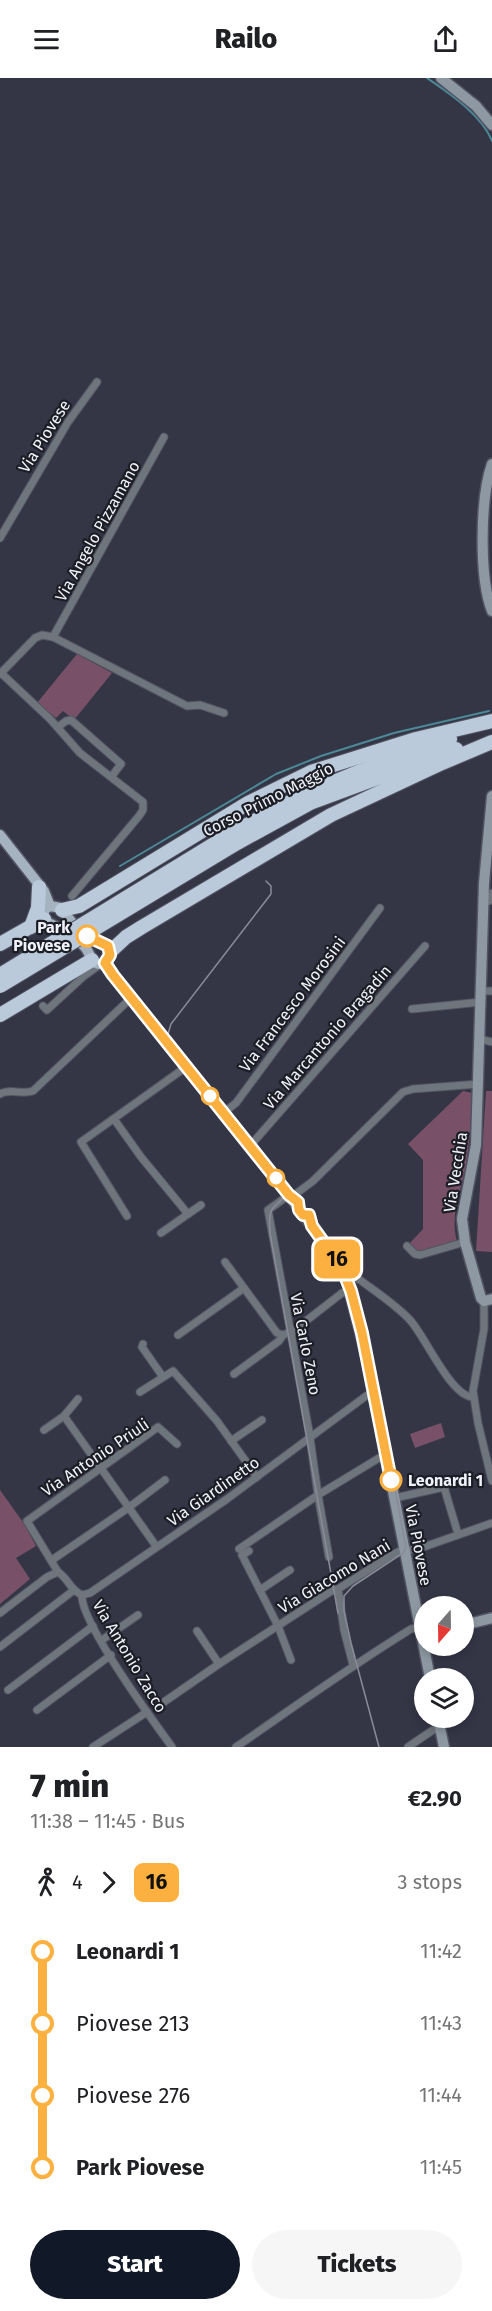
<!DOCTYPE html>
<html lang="en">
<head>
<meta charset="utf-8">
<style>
  body { margin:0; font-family:"Fira Sans",sans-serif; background:#f6f6f6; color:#202124; height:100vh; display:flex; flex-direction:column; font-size:22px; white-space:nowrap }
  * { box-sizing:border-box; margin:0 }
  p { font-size:20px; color:#757577 }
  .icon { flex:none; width:33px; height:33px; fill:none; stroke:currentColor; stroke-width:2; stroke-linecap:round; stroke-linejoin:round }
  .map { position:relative; height:1669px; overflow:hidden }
  .side { display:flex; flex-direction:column; background:#fff; flex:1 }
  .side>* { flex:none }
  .badge { padding:0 12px; border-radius:9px; font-size:21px; line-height:39px }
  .needle { width:39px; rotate:200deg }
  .controls { position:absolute; left:414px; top:1518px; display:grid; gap:12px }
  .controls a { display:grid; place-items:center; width:60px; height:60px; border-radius:50%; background:#fff; box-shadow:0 3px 9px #0003; font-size:30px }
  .map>.badge { position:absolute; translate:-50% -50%; box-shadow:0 0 0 3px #fff }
  .legs { display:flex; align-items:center; gap:9px; height:66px; padding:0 30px; font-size:20px }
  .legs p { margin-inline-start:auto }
  .overview { display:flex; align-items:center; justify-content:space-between; height:102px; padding:0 30px }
  h1 { font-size:33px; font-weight:800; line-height:45px }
  .action { display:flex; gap:12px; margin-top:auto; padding:12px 30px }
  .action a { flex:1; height:69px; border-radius:36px; background:#111827; color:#fff; font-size:24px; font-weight:800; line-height:69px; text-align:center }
  .action a+a { background:#f6f6f6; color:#202124 }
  ul { padding:0 30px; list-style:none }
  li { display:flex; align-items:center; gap:21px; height:72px; font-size:22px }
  li i { display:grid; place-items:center; width:9px; height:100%; margin:0 8px; background:currentColor }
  li i::after { content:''; width:15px; height:15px; margin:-8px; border:4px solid; border-radius:50%; background:#fff }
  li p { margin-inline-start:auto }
  li:first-child i { background:linear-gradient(#0000 50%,currentColor 0) }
  li:last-child i { background:linear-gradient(currentColor 50%,#0000 0) }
  header { display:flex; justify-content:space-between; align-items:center; height:78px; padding:0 30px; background:#fff; font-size:27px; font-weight:800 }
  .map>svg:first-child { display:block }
</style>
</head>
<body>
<header><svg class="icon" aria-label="menu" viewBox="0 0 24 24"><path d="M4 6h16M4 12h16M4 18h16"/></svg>Railo<svg class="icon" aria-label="share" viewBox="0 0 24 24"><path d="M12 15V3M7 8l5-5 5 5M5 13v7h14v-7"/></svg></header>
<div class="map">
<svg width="492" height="1669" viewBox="0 0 492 1669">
  <rect width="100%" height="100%" fill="#343646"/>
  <g fill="#785168">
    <polygon points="77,576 112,595 74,642 63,633 56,640 37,625"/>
    <path d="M463,1013L472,1015C471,1037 470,1060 467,1081C463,1110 449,1134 457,1164L420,1175L414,1173L409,1166L423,1151V1082L408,1066Z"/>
    <polygon points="486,1013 492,1013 492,1174 476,1173"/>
    <polygon points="441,1345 445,1359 415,1370 410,1356"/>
    <polygon points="0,1412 25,1447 36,1468 16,1480 30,1501 0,1526"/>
  </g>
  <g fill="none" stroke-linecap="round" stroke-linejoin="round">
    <g stroke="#4c8896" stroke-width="2">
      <path d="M427,0C449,15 482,37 492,63"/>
      <polyline points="120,788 276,696 321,678 394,655 489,633"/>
    </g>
    <g stroke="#525463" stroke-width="9">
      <g id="street">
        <polyline points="0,460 68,344 97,304"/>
        <polyline points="53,559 187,628 200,627 224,635"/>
        <polyline points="1,595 50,641 80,675 143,724 143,732 139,738 72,818"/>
        <polyline points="0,596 35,560 42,557 53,559 164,359"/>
        <polyline points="58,649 66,643 71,642 121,686 112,698"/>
        <polyline points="483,824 489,823 492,815"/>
        <polyline points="481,913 492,913"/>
        <polyline points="43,928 47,932 84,898 101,886"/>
        <polyline points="412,931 481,924"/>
        <polyline points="480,961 492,964"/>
        <path d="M0,1016C11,1010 21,1017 33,1013L131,920"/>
        <polyline points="223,1035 236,1025 380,830"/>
        <polyline points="114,1041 141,1079 188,1136 161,1155"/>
        <polyline points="250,1068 425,868"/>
        <polyline points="188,1136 201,1127"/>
        <polyline points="127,1138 81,1064 186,989"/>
        <polyline points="407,1168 415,1176 420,1177 465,1164"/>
        <polyline points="225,1184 277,1255 283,1257"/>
        <path d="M346,1199L353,1198L360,1202C376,1214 396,1227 410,1242C425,1258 451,1319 473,1319"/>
        <polyline points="484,1223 484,1251 473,1313 478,1345 492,1403"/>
        <polyline points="178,1257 244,1210"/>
        <polyline points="143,1266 142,1269 163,1299"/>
        <polyline points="234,1296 279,1263 283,1257 293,1253 342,1215 351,1213"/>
        <polyline points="140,1314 173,1293 217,1343 257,1399"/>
        <polyline points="64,1338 156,1468"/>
        <polyline points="44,1352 64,1338 78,1321"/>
        <polyline points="231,1363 262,1342"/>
        <polyline points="395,1420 444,1409 458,1456"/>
        <polyline points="239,1471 318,1417 379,1380 387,1378"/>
        <polyline points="249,1473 242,1477 278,1548 291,1582"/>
        <polyline points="329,1479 318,1417 309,1353 268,1132 289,1117 297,1115 313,1103 403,1014 413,1011 479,1006"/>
        <polyline points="52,1482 128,1430 165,1402"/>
        <polyline points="338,1511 344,1552 353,1587"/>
        <polyline points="260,1512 290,1492"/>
        <polyline points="82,1517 90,1515 227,1421 366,1318 374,1316"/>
        <path d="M82,1517C70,1512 68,1500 58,1494L27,1443L158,1349L177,1366"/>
        <path d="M82,1517C80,1543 153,1643 172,1669"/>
        <polyline points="0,1535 47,1499 58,1494"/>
        <polyline points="197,1553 219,1586"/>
        <polyline points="102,1562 138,1537"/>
        <polyline points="0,1569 74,1512"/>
        <polyline points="8,1612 93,1548"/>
        <polyline points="161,1626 219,1586 333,1512 338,1511 392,1477 400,1473 418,1471 492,1445"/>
        <polyline points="37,1632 111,1577"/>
        <polyline points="93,1669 147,1634"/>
        <path d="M236,1669C294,1629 351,1588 411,1551L420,1549"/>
        <polyline points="408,1669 433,1652 440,1651"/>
      </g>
    </g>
    <g stroke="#525463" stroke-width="13">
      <g id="secondary">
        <polyline points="441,0 476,28 492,47"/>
        <path d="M492,386C480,420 479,500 492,533"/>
        <polyline points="492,718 484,805 476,1067 462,1141 465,1164 481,1220 484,1223 492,1221"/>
        <polyline points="105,885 113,897 289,1117 336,1180 346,1199 366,1277 430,1600"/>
        <polyline points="464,1547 492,1540"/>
        <polyline points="438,1640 444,1669"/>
      </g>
    </g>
    <g stroke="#525463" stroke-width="13">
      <g id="primary">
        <polyline points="0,757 44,813 50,828"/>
        <path d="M50,828L61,830C68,841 76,850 87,858C96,864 106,863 111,873L108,882C93,894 91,876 85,869C80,864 75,860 70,856C61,848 48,849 43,838L45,831Z"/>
      </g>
    </g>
    <g stroke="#525463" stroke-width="16">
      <g id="highway">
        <polyline points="232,755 307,715 363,692 450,661"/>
        <polyline points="237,765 310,725 456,671"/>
        <polyline points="62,832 79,828 248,725 311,694 416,661 492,643"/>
        <polyline points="31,849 38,830 39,809"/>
        <polyline points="0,866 44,841"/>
        <polyline points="111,873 126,859 142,849 331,737 442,685 492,664"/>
        <polyline points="0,937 92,882"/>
      </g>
    </g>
    <use href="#street" stroke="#6f757c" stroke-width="7"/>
    <use href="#secondary" stroke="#8d98a2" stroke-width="10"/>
    <use href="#primary" stroke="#a5b2c0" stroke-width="10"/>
    <use href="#highway" stroke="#bacada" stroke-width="14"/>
    <g stroke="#898b99" stroke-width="1.5">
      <polyline points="266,803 271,808 271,816 171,946 168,956 171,966 302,1130 344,1190 358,1229 373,1292 406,1470 403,1475 353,1508 344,1518 344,1533 351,1565 379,1669"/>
      <path d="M278,1106L285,1117C282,1123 278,1124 274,1129C268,1135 270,1146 270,1155L338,1535"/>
    </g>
    <g stroke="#525463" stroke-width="16" stroke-linecap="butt">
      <g id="highway-bridge">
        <polyline points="0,897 232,755"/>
        <polyline points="0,908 237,765"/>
      </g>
    </g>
    <use href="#highway-bridge" stroke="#bacada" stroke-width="14"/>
  </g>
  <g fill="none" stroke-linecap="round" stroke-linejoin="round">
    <g stroke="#fff" stroke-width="14">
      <polyline id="line-1" points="87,858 108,868 110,877 105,885 113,897 289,1117 298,1124 299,1132 303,1137 309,1137 312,1148 342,1190 351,1213 362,1255 391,1402"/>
    </g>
    <use href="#line-1" stroke="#fbb040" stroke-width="9"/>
  </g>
  <g fill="#fff" stroke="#fbb040" stroke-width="3">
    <circle cx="87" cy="858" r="10"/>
    <circle cx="210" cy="1018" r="8"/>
    <circle cx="276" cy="1100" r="8"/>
    <circle cx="391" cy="1402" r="10"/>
  </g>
  <g text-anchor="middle" stroke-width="4.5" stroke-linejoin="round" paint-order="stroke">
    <g font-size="16" fill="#f0f2fc" stroke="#1d1e25">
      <text transform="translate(44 358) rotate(-58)" y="6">Via Piovese</text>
      <text transform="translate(97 453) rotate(-61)" y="6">Via Angelo Pizzamano</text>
      <text transform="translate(268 721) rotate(-27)" y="6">Corso Primo Maggio</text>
      <text transform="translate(292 926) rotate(-53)" y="6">Via Francesco Morosini</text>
      <text transform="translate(327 959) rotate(-49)" y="6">Via Marcantonio Bragadin</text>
      <text transform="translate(455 1094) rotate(-81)" y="6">Via Vecchia</text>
      <text transform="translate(306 1266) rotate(79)" y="6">Via Carlo Zeno</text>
      <text transform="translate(95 1379) rotate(-34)" y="6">Via Antonio Priuli</text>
      <text transform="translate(213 1413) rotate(-35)" y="6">Via Giardinetto</text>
      <text transform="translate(419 1467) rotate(79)" y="6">Via Piovese</text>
      <text transform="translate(334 1498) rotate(-31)" y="6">Via Giacomo Nani</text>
      <text transform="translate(130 1578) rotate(59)" y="6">Via Antonio Zacco</text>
    </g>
    <g font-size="16" font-weight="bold" fill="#f0f2fc" stroke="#1d1e25" text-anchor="end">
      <text x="70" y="855">Park<tspan x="70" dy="18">Piovese</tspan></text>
      <text x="408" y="1408" text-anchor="start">Leonardi 1</text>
    </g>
  </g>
</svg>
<div class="controls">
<a><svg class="needle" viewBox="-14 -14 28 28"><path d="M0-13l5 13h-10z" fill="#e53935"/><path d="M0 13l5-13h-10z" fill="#757577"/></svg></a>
<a><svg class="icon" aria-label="layers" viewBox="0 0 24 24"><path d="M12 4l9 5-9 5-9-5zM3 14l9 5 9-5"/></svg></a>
</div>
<b class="badge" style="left:337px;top:1181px;background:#fbb040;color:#111">16</b>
</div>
<section class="side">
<div class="overview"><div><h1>7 min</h1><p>11:38 – 11:45 · Bus</p></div><b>€2.90</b></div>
<div class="legs"><svg class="icon" aria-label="walk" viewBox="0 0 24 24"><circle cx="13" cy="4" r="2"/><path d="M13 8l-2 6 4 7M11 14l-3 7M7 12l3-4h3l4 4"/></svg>4<svg class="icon" aria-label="forward" viewBox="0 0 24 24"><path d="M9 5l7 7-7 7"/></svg><b class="badge" style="background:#fbb040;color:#111">16</b><p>3 stops</p></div>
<ul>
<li><i style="color:#fbb040"></i><b>Leonardi 1</b><p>11:42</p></li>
<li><i style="color:#fbb040"></i><span>Piovese 213</span><p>11:43</p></li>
<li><i style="color:#fbb040"></i><span>Piovese 276</span><p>11:44</p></li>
<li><i style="color:#fbb040"></i><b>Park Piovese</b><p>11:45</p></li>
</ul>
<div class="action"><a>Start</a><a>Tickets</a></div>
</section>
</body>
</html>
